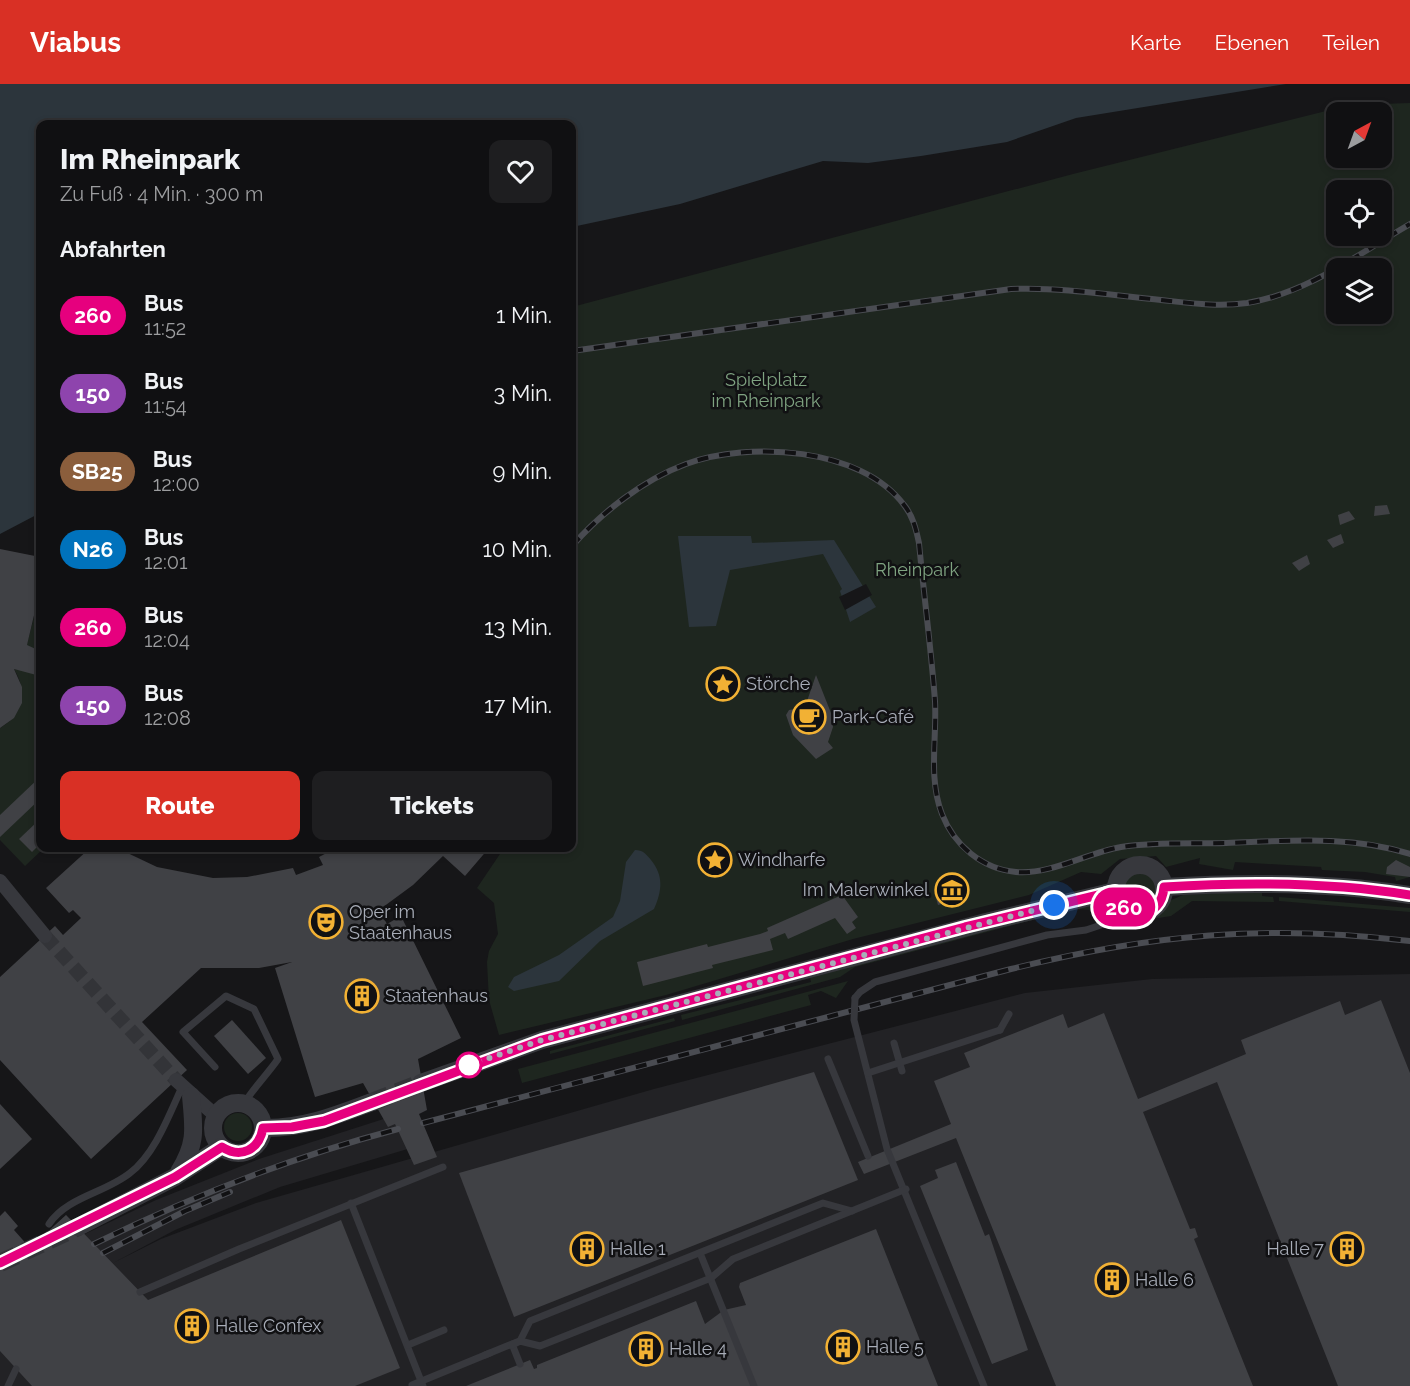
<!DOCTYPE html>
<html lang="de">
<head>
<meta charset="utf-8">
<style>
  body { margin:0; font-family:Raleway,sans-serif; background:#1e1e20; color:#f1f3f6; height:100vh; display:flex; flex-direction:column; font-size:22px; white-space:nowrap }
  * { box-sizing:border-box; margin:0 }
  p { font-size:20px; color:#9c9d9f }
  .icon { flex:none; width:33px; height:33px; fill:none; stroke:currentColor; stroke-width:2; stroke-linecap:round; stroke-linejoin:round }
  .map { position:relative; flex:1; overflow:hidden }
  .drawer { position:absolute; left:36px; top:36px; width:540px; height:732px; display:flex; flex-direction:column; background:#101012; border-radius:12px; box-shadow:0 3px 9px #0003,0 0 0 2px #303032 }
  .drawer>* { flex:none }
  .badge { padding:0 12px; border-radius:20px; font-size:21px; line-height:39px }
  .needle { width:39px; rotate:41deg }
  .buttons { position:absolute; left:1326px; top:18px; display:grid; gap:12px }
  .buttons a { display:grid; place-items:center; width:66px; height:66px; border-radius:12px; background:#101012; box-shadow:0 3px 9px #0003,0 0 0 2px #303032; font-size:30px }
  .you { position:absolute; width:30px; height:30px; margin:-15px; border:4px solid #fff; border-radius:50%; background:#1a73e8; box-shadow:0 0 0 9px #1a73e833 }
  .map>.badge { position:absolute; translate:-50% -50%; box-shadow:0 0 0 3px #fff }
  h2 { padding:0 24px; font-size:22px; line-height:54px }
  .round { display:grid; place-items:center; flex:none; width:63px; height:63px; border-radius:12px; background:#1e1e20 }
  .overview { display:flex; align-items:center; justify-content:space-between; height:102px; padding:0 24px }
  h1 { font-size:28px; font-weight:800; line-height:45px }
  .primary-button { display:flex; gap:12px; margin-top:auto; padding:12px 24px }
  .primary-button a { flex:1; height:69px; border-radius:12px; background:#d93025; color:#fff; font-size:24px; font-weight:800; line-height:69px; text-align:center }
  .primary-button a+a { background:#1e1e20; color:#f1f3f6 }
  ul { padding:0; list-style:none }
  li { display:flex; align-items:center; gap:18px; height:78px; padding:0 24px }
  li div { flex:1 }
  li b { display:block; font-size:22px }
  li em { font-style:normal }
  li .badge { min-width:66px; font-weight:700; text-align:center }
  header { display:flex; align-items:center; gap:36px; box-sizing:border-box; height:84px; padding:0 30px; background:#d93025; color:#fff }
  header strong { font-size:28px }
  nav { display:flex; gap:33px; margin-inline-start:auto; font-size:21px }
  .map>svg:first-child { display:block }
</style>
</head>
<body>
<header>
<strong>Viabus</strong>
<nav><a>Karte</a><a>Ebenen</a><a>Teilen</a></nav>
</header>
<div class="map">
<svg width="1410" height="1302" viewBox="0 0 1410 1302">
  <rect width="100%" height="100%" fill="#161618"/>
  <polygon fill="#222225" points="1410,890 1410,1302 0,1302 0,1191 66,1131 85,1150 156,1116 259,1075 396,1031 411,1064 280,1103 175,1146 113,1179 161,1155 256,1119 654,1005 1025,909 1152,895"/>
  <g fill="#1e261f" fill-rule="evenodd">
    <path d="M1410,19V793L1396,797L1395,793L1365,788L1322,786L1321,783L1235,778L1233,786L1199,780L1200,774L1166,783L1156,772L1120,775L1101,790L1081,788L1029,811L853,855L666,911L499,951L489,916L487,878L489,867L498,850L494,819L477,804L504,764H572V223L1073,90L1350,21ZM1336,28H1382V74H1336ZM1336,106H1382V152H1336ZM1336,184H1382V230H1336Z"/>
    <path d="M37,522H40V764H44L25,782L0,756V644C23,631 28,607 14,585L20,586Z"/>
    <circle cx="1140" cy="804" r="16"/>
    <polygon points="1262,807 1262,812 1273,813 1274,818 1192,817 1171,832 1121,840 1153,831 1169,817 1183,811"/>
    <polygon points="1279,813 1410,824 1410,828 1279,817"/>
    <polygon points="1093,819 1106,823 1101,832 1089,826 1074,825 855,883 840,893 682,936 681,931 811,898 810,893"/>
    <polygon points="848,897 836,914 821,907 808,911 811,921 522,999 518,985"/>
    <polygon points="674,934 675,937 550,970 550,967"/>
    <circle cx="238" cy="1043" r="14"/>
  </g>
  <g fill="#2c353c">
    <polygon points="0,0 1286,0 1076,34 1007,58 921,72 868,79 823,77 680,120 572,143 572,40 40,40 40,429 0,450"/>
    <polygon points="678,452 751,452 752,459 834,456 876,523 850,538 840,507 842,505 823,470 730,486 716,542 689,543"/>
    <path d="M635,766C643,766 646,770 651,776C664,792 662,807 654,825L600,857L559,897L514,907L508,903L514,893L559,871L613,833L620,817L626,778Z"/>
  </g>
  <polygon fill="#161618" points="866,500 872,511 845,526 839,513"/>
  <g fill="#404145">
    <polygon points="1387,421 1390,430 1374,432 1375,422"/>
    <polygon points="1349,427 1355,435 1340,441 1338,431"/>
    <polygon points="1341,450 1344,459 1333,464 1327,456"/>
    <polygon points="0,465 40,473 40,506 27,561 40,567 40,592 14,585 22,603 22,619 14,634 0,644"/>
    <polygon points="1307,471 1310,480 1299,487 1292,479"/>
    <polygon points="816,591 831,629 833,643 828,658 833,664 816,675 793,651 786,631 789,626 801,624 806,620"/>
    <polygon points="40,693 40,715 0,753 0,731"/>
    <polygon points="40,735 40,760 32,768 19,755"/>
    <polygon points="90,764 117,764 157,783 213,794 247,793 293,784 296,791 323,781 319,773 336,764 489,764 465,792 443,772 413,801 379,826 387,840 401,832 461,954 418,975 427,1026 419,1030 437,1073 414,1081 395,1040 388,1043 363,999 315,1013 275,884 292,878 259,884 201,884 142,938 187,986 91,1075 0,976 0,893 55,842 63,851 81,834 73,826 69,829 46,804"/>
    <polygon points="1396,776 1410,783 1410,793 1386,790 1387,783"/>
    <polygon points="949,790 952,803 958,802 961,815 938,821 936,814 945,808 941,792"/>
    <polygon points="842,811 858,833 852,838 856,844 847,850 835,834 788,855 785,849 770,855 773,866 712,881 713,884 643,902 637,878 707,860 708,863 760,850 768,847 767,844"/>
    <polygon points="1381,916 1410,989 1410,1302 1338,1302 1217,998 1143,1028 1190,1145 1195,1144 1198,1153 1194,1155 1253,1302 1056,1302 956,1054 864,1090 858,1078 951,1040 934,997 970,983 964,969 1063,930 1068,944 1104,929 1138,1015 1246,970 1241,956 1340,917 1345,931"/>
    <polygon points="232,936 266,974 248,990 214,952"/>
    <polygon points="814,988 858,1096 514,1233 459,1089"/>
    <polygon points="0,1020 32,1055 0,1085"/>
    <polygon points="956,1078 985,1152 989,1150 1028,1266 992,1280 920,1102 938,1094 935,1086"/>
    <polygon points="5,1127 18,1142 14,1146 30,1164 66,1131 148,1216 341,1136 400,1284 355,1302 32,1302 0,1267 0,1132"/>
    <polygon points="876,1145 938,1302 466,1302 530,1276 534,1285 537,1284 537,1281 696,1217 705,1240 724,1226 746,1221 739,1203 740,1199"/>
  </g>
  <g fill="none" stroke-linecap="round" stroke-linejoin="round">
    <polyline stroke="#333438" stroke-width="14" stroke-dasharray="14 7" stroke-linecap="butt" points="45,852 176,996"/>
    <g stroke="#333438" stroke-width="18" stroke-dasharray="18 9" stroke-linecap="butt">
      <polyline points="372,1018 421,999"/>
      <polyline points="0,1179 78,1143"/>
    </g>
    <g stroke="#37383d" stroke-width="7">
      <polyline points="855,914 860,908 875,898 1047,851 1086,846 1107,839 1128,826"/>
      <polyline points="1000,946 1009,930"/>
      <polyline points="894,959 902,987"/>
      <polyline points="828,975 868,1072"/>
      <path d="M215,983L183,948L226,912L254,925L278,975C267,991 253,1004 244,1020"/>
      <polyline points="351,1119 423,1302"/>
      <path d="M49,1140C67,1113 105,1109 130,1089C155,1070 169,1031 182,1003"/>
      <polyline points="700,1169 754,1302"/>
      <polyline points="140,1208 239,1165 443,1083"/>
      <polyline points="520,1257 530,1237 823,1119 852,1127"/>
      <polyline points="512,1260 520,1280"/>
      <polyline points="408,1261 444,1246"/>
      <polyline points="485,1271 517,1258"/>
      <polyline points="8,1302 16,1285"/>
    </g>
    <g stroke="#37383d" stroke-width="14">
      <polyline points="0,797 45,852"/>
      <polyline points="176,996 216,1032"/>
    </g>
    <g stroke="#37383d" stroke-width="18">
      <circle cx="1140" cy="805" r="24"/>
      <path d="M1164,803C1245,798 1329,798 1410,811"/>
      <polyline points="421,999 542,956 986,838 1115,807"/>
      <circle cx="238" cy="1044" r="25"/>
      <path d="M263,1044C302,1045 335,1032 372,1018"/>
      <path d="M179,1088C197,1059 194,1045 191,1012"/>
      <polyline points="78,1143 175,1093 221,1063"/>
    </g>
    <g stroke="#4a4c52" stroke-width="6">
      <g id="rail">
        <path d="M572,267L1011,205C1061,203 1111,211 1161,216C1190,219 1218,223 1247,219C1308,209 1358,170 1410,140"/>
        <path d="M572,462C602,428 643,396 686,380C749,357 861,363 904,421C913,432 916,445 919,459C924,512 931,564 935,617C937,654 928,694 942,730C954,761 982,785 1016,788C1051,791 1086,769 1121,763C1156,758 1191,760 1226,759C1287,757 1350,751 1410,770"/>
        <path d="M423,1039L1011,885C1153,850 1265,840 1410,857"/>
        <path d="M94,1160C192,1112 292,1073 398,1045"/>
        <polyline points="103,1169 185,1127 230,1108"/>
      </g>
    </g>
    <use href="#rail" stroke="#111113" stroke-width="4" stroke-dasharray="11" stroke-linecap="butt"/>
    <g stroke="#37383d" stroke-width="7">
      <polyline points="855,914 854,936 887,1065 984,1302"/>
      <polyline points="868,989 1000,946"/>
      <polyline points="512,1261 520,1257 540,1262 711,1194 733,1175 906,1105"/>
      <polyline points="412,1301 490,1269"/>
    </g>
  </g>
  <g fill="none" stroke-linecap="round" stroke-linejoin="round">
    <g stroke="#fff" stroke-width="14">
      <path id="line" d="M0,1179L175,1093L222,1063C241,1075 259,1066 263,1044L292,1043L324,1037L542,956L965,843L1115,807C1126,837 1161,837 1164,803C1245,798 1329,798 1410,811"/>
    </g>
    <use href="#line" stroke="#e6007e" stroke-width="9"/>
    <polyline stroke="#a8adb8" stroke-width="6" stroke-dasharray="0 10.8" points="469,981 542,956 1054,821"/>
  </g>
  <defs>
    <g id="sight-ring" transform="scale(1.725)"><circle r="9.5" fill="#111113" stroke="#f2b134" stroke-width="1.5"/><path d="M0-6L1.8-2.2L6-1.7L2.9 1.2L3.7 5.4L0 3.3L-3.7 5.4L-2.9 1.2L-6-1.7L-1.8-2.2Z" fill="#f2b134"/></g>
    <g id="cafe-ring" transform="scale(1.725)"><circle r="9.5" fill="#111113" stroke="#f2b134" stroke-width="1.5"/><path d="M-5.5-4.5H6V0H3Q3 3.5 0 3.5H-2.5Q-5.5 3.5-5.5 0ZM3-3.2v2h1.7v-2ZM-6 4.5H4V6H-6Z" fill="#f2b134"/></g>
    <g id="museum-ring" transform="scale(1.725)"><circle r="9.5" fill="#111113" stroke="#f2b134" stroke-width="1.5"/><path d="M0-6L6-3V-2H-6V-3ZM-5-1h2V3h-2ZM-1-1h2V3h-2ZM3-1h2V3H3ZM-6 4H6V6H-6Z" fill="#f2b134"/></g>
    <g id="theatre-ring" transform="scale(1.725)"><circle r="9.5" fill="#111113" stroke="#f2b134" stroke-width="1.5"/><path d="M-5-5.5Q0-4 5-5.5V0Q5 5 0 6Q-5 5-5 0ZM-3.3-2.5H-1v1.5H-3.3ZM1-2.5H3.3v1.5H1ZM-2.8 1Q0 5.5 2.8 1Z" fill="#f2b134"/></g>
    <g id="building-ring" transform="scale(1.725)"><circle r="9.5" fill="#111113" stroke="#f2b134" stroke-width="1.5"/><path d="M-4-6H4V6H1V3H-1V6H-4ZM-2.5-4.3h1.7v1.8h-1.7ZM.8-4.3h1.7v1.8H.8ZM-2.5-1h1.7V.8h-1.7ZM.8-1h1.7V.8H.8Z" fill="#f2b134"/></g>
  </defs>
  <g fill-rule="evenodd">
    <use href="#sight-ring" x="723" y="600"/>
    <use href="#cafe-ring" x="809" y="633"/>
    <use href="#sight-ring" x="715" y="776"/>
    <use href="#museum-ring" x="952" y="806"/>
    <use href="#theatre-ring" x="326" y="838"/>
    <use href="#building-ring" x="362" y="912"/>
    <use href="#building-ring" x="587" y="1165"/>
    <use href="#building-ring" x="1347" y="1165"/>
    <use href="#building-ring" x="1112" y="1196"/>
    <use href="#building-ring" x="192" y="1242"/>
    <use href="#building-ring" x="843" y="1263"/>
    <use href="#building-ring" x="646" y="1265"/>
  </g>
  <circle fill="#fff" stroke="#e6007e" stroke-width="3" cx="469" cy="981" r="12"/>
  <g text-anchor="middle" stroke-width="5" stroke-linejoin="round" paint-order="stroke">
    <g font-size="18" fill="#7fa381" stroke="#111113">
      <text x="766" y="302">Spielplatz<tspan x="766" dy="21">im Rheinpark</tspan></text>
      <text x="917" y="492">Rheinpark</text>
    </g>
    <g font-size="18" fill="#a8adb8" stroke="#111113" text-anchor="start">
      <text x="746" y="606">Störche</text>
      <text x="832" y="639">Park-Café</text>
      <text x="738" y="782">Windharfe</text>
      <text x="929" y="812" text-anchor="end">Im Malerwinkel</text>
      <text x="349" y="834">Oper im<tspan x="349" dy="21">Staatenhaus</tspan></text>
      <text x="385" y="918">Staatenhaus</text>
      <text x="610" y="1171">Halle 1</text>
      <text x="1324" y="1171" text-anchor="end">Halle 7</text>
      <text x="1135" y="1202">Halle 6</text>
      <text x="215" y="1248">Halle Confex</text>
      <text x="866" y="1269">Halle 5</text>
      <text x="669" y="1271">Halle 4</text>
    </g>
  </g>
</svg>
<div class="buttons">
<a><svg class="needle" viewBox="-14 -14 28 28"><path d="M0-13l5 13h-10z" fill="#e53935"/><path d="M0 13l5-13h-10z" fill="#9c9d9f"/></svg></a>
<a><svg class="icon" aria-label="locate" viewBox="0 0 24 24"><circle cx="12" cy="12" r="6"/><path d="M12 2v4M12 18v4M2 12h4M18 12h4"/></svg></a>
<a><svg class="icon" aria-label="layers" viewBox="0 0 24 24"><path d="M12 4l9 5-9 5-9-5zM3 14l9 5 9-5"/></svg></a>
</div>
<div class="you" style="left:1054px;top:821px"></div>
<b class="badge" style="left:1124px;top:823px;background:#e6007e;color:#fff">260</b>
<section class="drawer">
<div class="overview"><div><h1>Im Rheinpark</h1><p>Zu Fuß · 4 Min. · 300 m</p></div><a class="round"><svg class="icon" aria-label="heart" viewBox="0 0 24 24"><path d="M12 20l-8-8c-3-5 5-10 8-4 3-6 11-1 8 4z"/></svg></a></div>
<h2>Abfahrten</h2>
<ul>
<li><span class="badge" style="background:#e6007e;color:#fff">260</span><div><b>Bus</b><p>11:52</p></div><em>1 Min.</em></li>
<li><span class="badge" style="background:#8e44ad;color:#fff">150</span><div><b>Bus</b><p>11:54</p></div><em>3 Min.</em></li>
<li><span class="badge" style="background:#8b5e3c;color:#fff">SB25</span><div><b>Bus</b><p>12:00</p></div><em>9 Min.</em></li>
<li><span class="badge" style="background:#0072bc;color:#fff">N26</span><div><b>Bus</b><p>12:01</p></div><em>10 Min.</em></li>
<li><span class="badge" style="background:#e6007e;color:#fff">260</span><div><b>Bus</b><p>12:04</p></div><em>13 Min.</em></li>
<li><span class="badge" style="background:#8e44ad;color:#fff">150</span><div><b>Bus</b><p>12:08</p></div><em>17 Min.</em></li>
</ul>
<div class="primary-button"><a>Route</a><a>Tickets</a></div>
</section>
</div>
</body>
</html>
